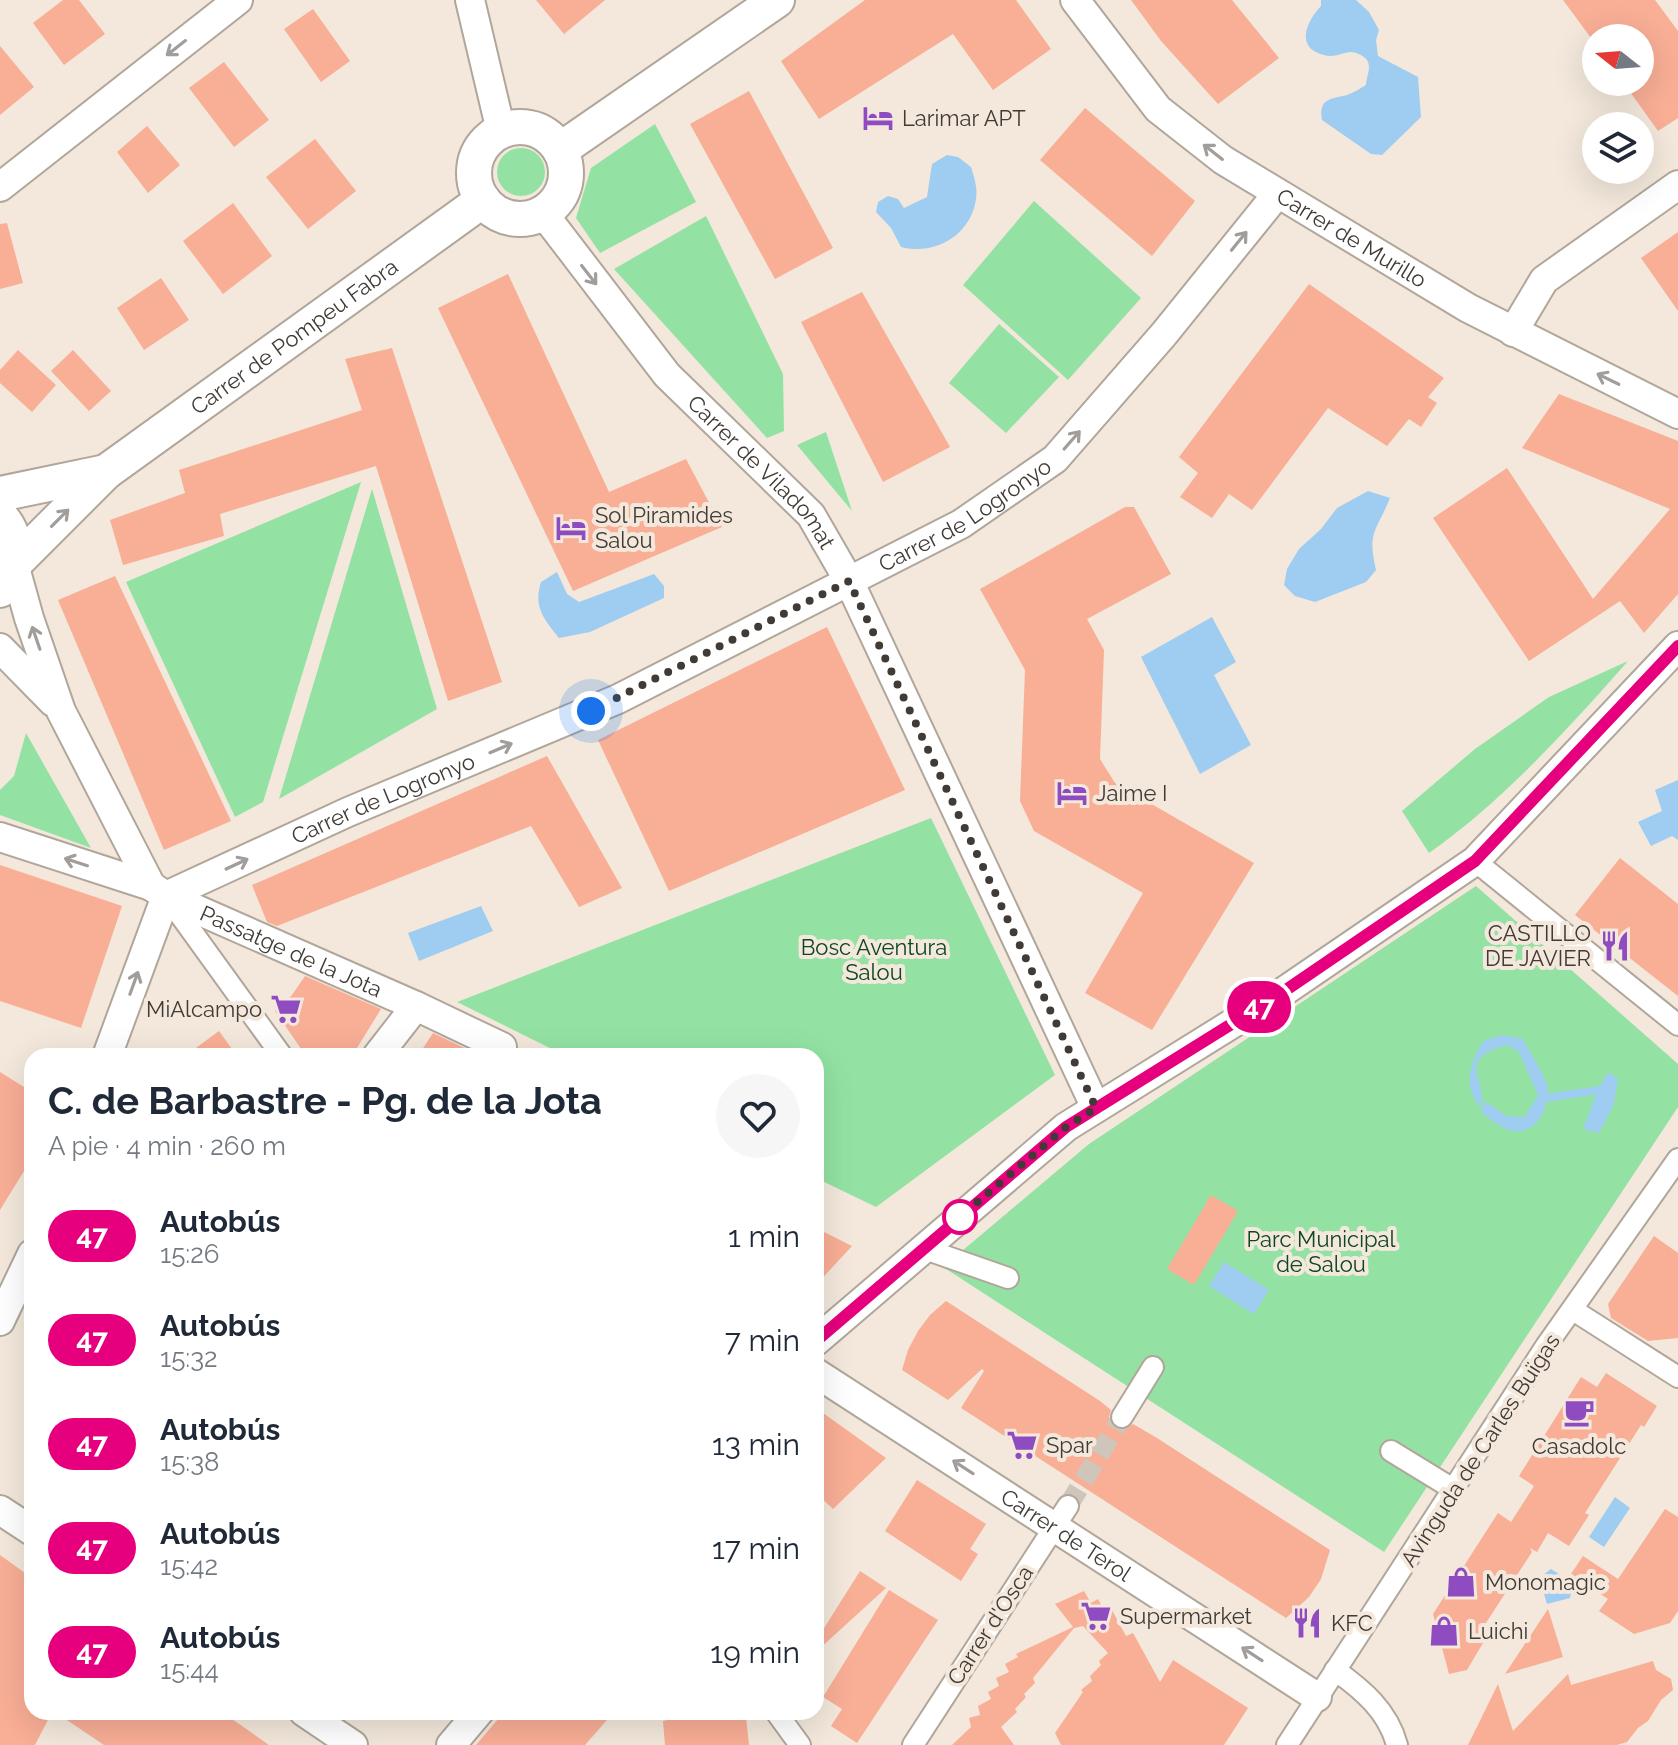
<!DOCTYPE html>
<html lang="es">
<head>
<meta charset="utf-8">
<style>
  body { margin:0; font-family:Raleway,sans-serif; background:#f6f6f7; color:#1f2937; height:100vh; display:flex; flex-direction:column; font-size:30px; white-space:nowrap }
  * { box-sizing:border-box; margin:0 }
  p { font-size:26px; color:#747a83 }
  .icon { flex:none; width:44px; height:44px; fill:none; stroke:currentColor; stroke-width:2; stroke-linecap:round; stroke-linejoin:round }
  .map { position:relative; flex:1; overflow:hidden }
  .details { position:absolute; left:24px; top:1048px; width:800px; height:672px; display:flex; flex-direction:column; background:#fff; border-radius:24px; box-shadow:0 8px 32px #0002 }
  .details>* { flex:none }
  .badge { padding:0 16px; border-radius:26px; font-size:28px; line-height:52px }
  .needle { width:52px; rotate:287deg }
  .tools { position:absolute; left:1582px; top:24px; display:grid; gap:16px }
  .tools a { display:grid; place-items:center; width:72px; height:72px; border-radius:50%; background:#fff; box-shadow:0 8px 32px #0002; font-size:40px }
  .you { position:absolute; width:40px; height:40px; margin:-20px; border:6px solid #fff; border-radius:50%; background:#1a73e8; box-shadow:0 0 0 12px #1a73e833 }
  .map>.badge { position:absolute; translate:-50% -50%; box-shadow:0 0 0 4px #fff }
  .round { display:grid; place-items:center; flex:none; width:84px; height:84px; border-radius:42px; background:#f6f6f7 }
  .head { display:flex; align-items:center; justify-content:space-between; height:136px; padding:0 24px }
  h1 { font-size:38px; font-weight:700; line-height:60px }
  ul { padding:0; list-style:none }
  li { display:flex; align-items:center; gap:24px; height:104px; padding:0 24px }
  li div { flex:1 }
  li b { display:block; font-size:30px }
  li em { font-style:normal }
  li .badge { min-width:88px; font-weight:700; text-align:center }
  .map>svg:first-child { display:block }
</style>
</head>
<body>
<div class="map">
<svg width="1678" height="1745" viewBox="0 0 1678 1745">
  <rect width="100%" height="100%" fill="#f3e8db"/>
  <g fill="#93e2a3">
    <polygon points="655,124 696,202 600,253 576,218 591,168"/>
    <circle cx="521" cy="172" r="24"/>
    <polygon points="1034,201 1141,298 1068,380 963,285"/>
    <polygon points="706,216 783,374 784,431 767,438 614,269"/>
    <polygon points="999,324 1059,377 1006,433 949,383"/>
    <polygon points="826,432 852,511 797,445"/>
    <polygon points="361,482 263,802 235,817 126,582"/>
    <polygon points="372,489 437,709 279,799"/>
    <path d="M1628,661C1567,730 1504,800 1429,853L1402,811L1475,749L1549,697Z"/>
    <polygon points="26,733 91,848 0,815 0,790 14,776"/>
    <polygon points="931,818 1055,1075 876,1207 816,1178 816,1056 566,1056 457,1002"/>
    <polygon points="1476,886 1678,1064 1678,1107 1384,1552 943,1267 1089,1144"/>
  </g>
  <g fill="#9ecdf1">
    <path d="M1321,0H1356L1369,12L1379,30L1376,40L1378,56L1418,77L1421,117L1382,155L1371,154L1322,120C1318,97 1333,99 1347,95C1353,93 1361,88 1366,85C1366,77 1372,68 1367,60C1363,55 1356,52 1350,52C1341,53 1334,58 1324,55C1295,48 1306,22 1321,6Z"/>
    <path d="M947,155L958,157L971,167C974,177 978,188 976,199C971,235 935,256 901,247L891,228L876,212L878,202L888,196L898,199L904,208L927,197L932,164Z"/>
    <path d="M1368,491L1390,498C1376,533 1367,530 1376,570L1366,582L1315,602L1295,596L1284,585L1287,569L1299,549L1321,529L1337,508Z"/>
    <path d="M557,572L567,594L579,602L654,574L664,586V598L590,632L559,638C544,619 533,607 541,582Z"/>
    <polygon points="1212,617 1236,662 1214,675 1251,745 1200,774 1141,657"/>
    <polygon points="1678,780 1678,840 1672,836 1651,846 1638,822 1662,811 1655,790"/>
    <polygon points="481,906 493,931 419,961 408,933"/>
    <path d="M1503,1035L1523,1039C1528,1050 1547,1078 1548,1089C1548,1109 1537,1134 1513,1131C1502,1129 1490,1119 1481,1112L1485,1101L1506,1116L1525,1117L1538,1095L1519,1052L1507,1045C1452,1060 1490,1081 1480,1108C1463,1085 1469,1061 1485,1040Z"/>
    <path d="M1609,1072L1618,1080L1614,1104L1599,1133L1583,1129C1590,1113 1599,1082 1609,1072Z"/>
    <polygon points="1224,1262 1269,1290 1254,1314 1209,1286"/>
    <polygon points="1615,1497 1630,1508 1604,1547 1589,1537"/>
    <polygon points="1551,1569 1573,1583 1570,1598 1547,1604 1539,1578"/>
  </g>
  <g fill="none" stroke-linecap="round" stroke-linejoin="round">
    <polyline stroke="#9ecdf1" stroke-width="8" points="1546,1098 1599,1090"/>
  </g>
  <g fill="#f9ae96">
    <polygon points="63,0 79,0 105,34 64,65 33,23"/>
    <polygon points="536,0 605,0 564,34"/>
    <polygon points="865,0 1016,0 1051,49 993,90 953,34 819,119 781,61"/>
    <polygon points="1131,0 1232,0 1279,58 1218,104 1161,41"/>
    <polygon points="1563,0 1655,0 1678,31 1678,118 1658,131 1623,82 1640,82 1640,38 1591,38"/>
    <polygon points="313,9 350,61 321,82 284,29"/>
    <polygon points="0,46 34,87 0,115"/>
    <polygon points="224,62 269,120 234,147 189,88"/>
    <polygon points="749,91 833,248 775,279 690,124"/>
    <polygon points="1085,108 1195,201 1152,256 1040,160"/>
    <polygon points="147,126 180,165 148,193 117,152"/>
    <polygon points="315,139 356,191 308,229 266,177"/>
    <polygon points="233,203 272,256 223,294 183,241"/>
    <polygon points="7,223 23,283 0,289 0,224"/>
    <polygon points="1678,232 1678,311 1641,258"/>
    <polygon points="508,274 609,492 686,459 722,527 573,591 438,308"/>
    <polygon points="161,278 189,320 144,350 117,308"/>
    <polygon points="1309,284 1444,378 1428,397 1437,403 1421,427 1409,419 1387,446 1328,408 1252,510 1229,494 1212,518 1180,497 1198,473 1179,457"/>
    <polygon points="862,292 950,447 883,482 801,322"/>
    <polygon points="392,348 502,682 448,701 376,466 220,514 224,536 123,565 110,520 185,493 179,470 362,410 345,359"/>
    <polygon points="18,350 56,385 32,412 0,383 0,370"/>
    <polygon points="73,350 111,391 89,411 51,371"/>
    <polygon points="1559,394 1678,441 1678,594 1644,633 1620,601 1529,661 1433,518 1507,468 1593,599 1670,509 1522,448"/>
    <polygon points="1125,507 1134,507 1171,574 1087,619 1104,650 1100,759 1115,783 1254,863 1152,1030 1085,993 1143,893 1034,831 1020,801 1025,670 980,589"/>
    <polygon points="115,576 231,821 164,850 58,600"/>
    <polygon points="827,627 905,790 669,891 598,740"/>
    <polygon points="547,756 622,888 579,907 531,826 277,926 267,922 252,885"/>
    <polygon points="1620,858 1678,904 1678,996 1575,915"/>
    <polygon points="0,865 122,906 81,1028 0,1001"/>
    <polygon points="305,976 381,1009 352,1056 306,1056 275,1011 292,995"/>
    <polygon points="219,1031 237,1056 185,1056"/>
    <polygon points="433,1033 481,1056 418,1056"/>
    <polygon points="0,1072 32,1092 32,1158 0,1210"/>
    <polygon points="1211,1195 1238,1211 1194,1285 1167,1269"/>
    <polygon points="816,1228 852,1246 816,1285"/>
    <polygon points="1654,1236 1678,1253 1678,1338 1648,1341 1611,1318 1608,1304"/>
    <polygon points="946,1301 1100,1401 1111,1410 1109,1417 1115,1428 1122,1430 1133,1424 1157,1438 1330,1550 1321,1579 1309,1597 1286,1618 961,1408 984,1371 982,1369 948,1400 902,1370 908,1350 918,1331 930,1315"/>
    <polygon points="1606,1373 1657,1406 1644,1427 1641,1425 1585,1513 1589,1515 1569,1546 1548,1533 1537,1552 1530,1548 1532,1552 1482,1629 1493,1626 1467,1670 1449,1674 1433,1614 1498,1513 1511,1522 1534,1486 1519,1476 1581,1377 1597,1387"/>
    <polygon points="816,1408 886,1458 833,1509 816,1493"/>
    <polygon points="917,1480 986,1524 970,1549 978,1554 961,1581 885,1531"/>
    <polygon points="1665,1509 1678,1517 1678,1611 1670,1623 1634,1634 1599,1611 1608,1599 1571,1574 1583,1556 1618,1579"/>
    <polygon points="0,1555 32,1578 32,1712 52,1712 35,1745 0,1745"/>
    <polygon points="860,1571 886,1588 818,1650 816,1641"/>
    <polygon points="889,1590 938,1620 857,1743 831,1726 842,1709 823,1697"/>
    <polygon points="1084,1591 1091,1603 1098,1599 1105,1612 1112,1610 1126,1636 1133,1633 1160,1682 1173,1660 1248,1708 1224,1745 1061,1745 1055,1733 1083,1692 1081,1690 1092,1681 1090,1676 1101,1665 1099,1661 1108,1653 1083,1626 1074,1628 1043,1666 1033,1678 1035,1683 1024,1694 1026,1697 1015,1709 1017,1712 1001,1727 1014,1745 952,1745 971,1727 969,1718 980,1715 978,1706 991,1699 988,1692 999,1686 996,1678 1009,1672 1005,1664 1018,1657 1016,1654 1073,1627 1055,1604"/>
    <polygon points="1548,1609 1563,1657 1505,1674"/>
    <polygon points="1653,1661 1656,1670 1671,1679 1673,1690 1661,1700 1648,1721 1638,1728 1627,1742 1617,1745 1468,1745 1498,1684 1513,1731 1568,1674 1571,1685"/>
    <polygon points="55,1712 222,1712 269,1745 104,1745"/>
    <polygon points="504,1712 614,1712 585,1745 476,1745"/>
    <polygon points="671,1712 730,1712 731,1719 746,1717 749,1745 665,1745 663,1721 672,1719"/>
  </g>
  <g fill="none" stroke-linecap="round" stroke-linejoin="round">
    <polyline stroke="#cfc5ba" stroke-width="20" stroke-dasharray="20 10" stroke-linecap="butt" points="1068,1506 1122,1417"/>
    <g stroke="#b0a69a" stroke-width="24">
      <g id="pedestrian">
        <polyline points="1475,861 1678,1025"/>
        <polyline points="167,897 282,1056"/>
        <polyline points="922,1248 1008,1278"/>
        <polyline points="1573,1310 1678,1377"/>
        <polyline points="1122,1417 1153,1367"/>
        <polyline points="1391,1451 1453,1489"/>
        <path d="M1335,1670C1363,1690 1388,1711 1397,1745"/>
        <polyline points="776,1712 800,1745"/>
        <polyline points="913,1745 1068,1506"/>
        <polyline points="1287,1745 1546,1346 1678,1159"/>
      </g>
    </g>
    <g stroke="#b0a69a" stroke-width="32">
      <g id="minor">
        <polyline points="470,0 501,131"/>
        <path id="s1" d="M1075,0L1158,109L1223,160L1468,308L1678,414"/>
        <polyline points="0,187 238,0"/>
        <path id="s2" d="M543,213L667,375L811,515L849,581L1096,1108"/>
        <polyline points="1513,332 1544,280 1678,185"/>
        <path id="s3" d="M14,564L29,618L61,711L151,886L166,896L416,1006L502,1047"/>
        <polyline points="0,648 53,702"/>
        <polyline points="0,837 151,886"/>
        <path id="s4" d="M166,896L348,812L618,699L961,524L1055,459L1164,334L1277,194"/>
        <polyline points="107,1056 166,896"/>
        <polyline points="377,1056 416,1006"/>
        <polyline points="0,1321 32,1254"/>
        <polyline points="816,1341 1066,1127 1283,992 1475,861 1678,646"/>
        <path id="s5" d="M816,1373L1317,1697"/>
        <polyline points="0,1510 32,1531"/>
        <polyline points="304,1712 353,1745"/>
        <polyline points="451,1745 479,1712"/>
      </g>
    </g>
    <g stroke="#b0a69a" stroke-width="38">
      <g id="tertiary">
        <circle cx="520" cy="173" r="46"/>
        <polyline points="560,150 777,0"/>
        <polyline points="0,494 106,472"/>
        <path d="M0,516C20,538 18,567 0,590"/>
        <path id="s6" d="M14,564L106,472L483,200"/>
      </g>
    </g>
    <use href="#pedestrian" stroke="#fff" stroke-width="20"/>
    <use href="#minor" stroke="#fff" stroke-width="28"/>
    <use href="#tertiary" stroke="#fff" stroke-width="34"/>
  </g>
  <defs><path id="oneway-shaft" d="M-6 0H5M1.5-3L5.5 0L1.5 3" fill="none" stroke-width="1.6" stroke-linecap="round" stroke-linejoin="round" transform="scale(2)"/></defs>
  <g stroke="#a09d9a">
    <use href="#oneway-shaft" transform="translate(176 48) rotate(142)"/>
    <use href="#oneway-shaft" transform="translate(1213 152) rotate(-142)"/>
    <use href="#oneway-shaft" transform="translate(1239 241) rotate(-51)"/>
    <use href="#oneway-shaft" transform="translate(589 275) rotate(52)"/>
    <use href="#oneway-shaft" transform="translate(1608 379) rotate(-154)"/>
    <use href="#oneway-shaft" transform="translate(1072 440) rotate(-49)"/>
    <use href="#oneway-shaft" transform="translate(60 518) rotate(-45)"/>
    <use href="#oneway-shaft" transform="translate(36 638) rotate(-109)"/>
    <use href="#oneway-shaft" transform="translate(501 748) rotate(-23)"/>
    <use href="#oneway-shaft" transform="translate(76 862) rotate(-162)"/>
    <use href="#oneway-shaft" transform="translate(237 864) rotate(-25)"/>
    <use href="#oneway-shaft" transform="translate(134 983) rotate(-70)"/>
    <use href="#oneway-shaft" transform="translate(963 1467) rotate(-147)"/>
    <use href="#oneway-shaft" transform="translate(1252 1654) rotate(-147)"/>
  </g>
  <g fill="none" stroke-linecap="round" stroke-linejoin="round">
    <g stroke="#fff" stroke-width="18">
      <polyline id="line" points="816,1341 1066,1127 1283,992 1475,861 1678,646"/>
    </g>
    <use href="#line" stroke="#e6007e" stroke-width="12"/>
    <polyline stroke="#403b36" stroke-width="8" stroke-dasharray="0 14.4" points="591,711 849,581 1096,1108 1066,1127 960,1217"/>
  </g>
  <defs>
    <g id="hotel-bare" transform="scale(2.4)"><path d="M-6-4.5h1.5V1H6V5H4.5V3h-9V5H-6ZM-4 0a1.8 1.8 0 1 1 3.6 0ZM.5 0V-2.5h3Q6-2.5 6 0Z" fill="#8e4cc0" stroke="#f3e8db" stroke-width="2.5" paint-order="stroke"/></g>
    <g id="restaurant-bare" transform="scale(2.4)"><path d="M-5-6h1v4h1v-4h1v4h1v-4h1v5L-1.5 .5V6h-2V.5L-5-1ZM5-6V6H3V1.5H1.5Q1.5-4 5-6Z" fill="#8e4cc0" stroke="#f3e8db" stroke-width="2.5" paint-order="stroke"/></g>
    <g id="supermarket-bare" transform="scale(2.4)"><path d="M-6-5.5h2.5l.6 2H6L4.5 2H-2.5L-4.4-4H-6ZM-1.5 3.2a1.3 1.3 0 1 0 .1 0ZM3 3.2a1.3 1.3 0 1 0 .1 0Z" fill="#8e4cc0" stroke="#f3e8db" stroke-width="2.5" paint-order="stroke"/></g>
    <g id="cafe-bare" transform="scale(2.4)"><path d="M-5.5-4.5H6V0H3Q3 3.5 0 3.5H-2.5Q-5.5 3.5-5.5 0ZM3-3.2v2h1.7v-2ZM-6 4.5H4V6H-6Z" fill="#8e4cc0" stroke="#f3e8db" stroke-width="2.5" paint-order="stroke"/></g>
    <g id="shop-bare" transform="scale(2.4)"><path d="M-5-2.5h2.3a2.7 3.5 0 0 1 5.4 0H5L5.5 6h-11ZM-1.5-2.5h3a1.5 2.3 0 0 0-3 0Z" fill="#8e4cc0" stroke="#f3e8db" stroke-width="2.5" paint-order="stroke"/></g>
  </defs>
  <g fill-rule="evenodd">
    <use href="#hotel-bare" x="878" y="118"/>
    <use href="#hotel-bare" x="571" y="528"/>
    <use href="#hotel-bare" x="1072" y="793"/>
    <use href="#restaurant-bare" x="1615" y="946"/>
    <use href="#supermarket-bare" x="286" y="1009"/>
    <use href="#cafe-bare" x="1579" y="1412"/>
    <use href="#supermarket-bare" x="1022" y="1445"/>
    <use href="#shop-bare" x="1461" y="1582"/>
    <use href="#supermarket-bare" x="1096" y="1616"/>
    <use href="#restaurant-bare" x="1307" y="1623"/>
    <use href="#shop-bare" x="1444" y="1631"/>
  </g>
  <circle fill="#fff" stroke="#e6007e" stroke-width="4" cx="960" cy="1217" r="16"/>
  <g text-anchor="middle" stroke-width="8" stroke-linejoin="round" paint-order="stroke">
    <g font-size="22" fill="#403b36" stroke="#f3e8db" text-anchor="start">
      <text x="902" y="126">Larimar APT</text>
      <text x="595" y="523">Sol Piramides<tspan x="595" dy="25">Salou</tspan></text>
      <text x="1096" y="801">Jaime I</text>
      <text x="1591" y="941" text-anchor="end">CASTILLO<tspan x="1591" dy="25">DE JAVIER</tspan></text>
      <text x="262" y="1017" text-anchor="end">MiAlcampo</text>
      <text x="1046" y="1453">Spar</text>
      <text x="1579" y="1454" text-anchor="middle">Casadolc</text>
      <text x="1485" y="1590">Monomagic</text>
      <text x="1120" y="1624">Supermarket</text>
      <text x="1331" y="1631">KFC</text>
      <text x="1468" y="1639">Luichi</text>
    </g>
    <g font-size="22" fill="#403b36" stroke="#f3e8db">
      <text dy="8" stroke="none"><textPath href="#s1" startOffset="370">Carrer de Murillo</textPath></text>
      <text dy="8" stroke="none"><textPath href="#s6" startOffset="362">Carrer de Pompeu Fabra</textPath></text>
      <text dy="8" stroke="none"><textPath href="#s2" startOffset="340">Carrer de Viladomat</textPath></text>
      <text dy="8" stroke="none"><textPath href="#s4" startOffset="886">Carrer de Logronyo</textPath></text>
      <text dy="8" stroke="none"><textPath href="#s4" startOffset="238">Carrer de Logronyo</textPath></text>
      <text dy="8" stroke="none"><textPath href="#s3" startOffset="506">Passatge de la Jota</textPath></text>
      <text transform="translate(1480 1450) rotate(-57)" y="8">Avinguda de Carles Buïgas</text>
      <text dy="8" stroke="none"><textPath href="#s5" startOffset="298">Carrer de Terol</textPath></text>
      <text transform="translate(990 1625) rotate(-57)" y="8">Carrer d'Osca</text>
    </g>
    <g font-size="22" fill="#0b4720" stroke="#f3e8db">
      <text x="874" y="955">Bosc Aventura<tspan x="874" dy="25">Salou</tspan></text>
      <text x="1321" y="1247">Parc Municipal<tspan x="1321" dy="25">de Salou</tspan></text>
    </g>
  </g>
</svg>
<div class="tools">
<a><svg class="needle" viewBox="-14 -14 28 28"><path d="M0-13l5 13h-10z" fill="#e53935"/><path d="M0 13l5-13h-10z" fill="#747a83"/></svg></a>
<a><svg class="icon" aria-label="layers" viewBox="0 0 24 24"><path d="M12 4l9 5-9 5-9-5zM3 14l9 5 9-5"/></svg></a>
</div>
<div class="you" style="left:591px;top:711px"></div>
<b class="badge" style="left:1259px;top:1007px;background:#e6007e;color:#fff">47</b>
<section class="details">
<div class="head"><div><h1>C. de Barbastre - Pg. de la Jota</h1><p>A pie · 4 min · 260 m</p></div><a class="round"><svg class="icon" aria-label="heart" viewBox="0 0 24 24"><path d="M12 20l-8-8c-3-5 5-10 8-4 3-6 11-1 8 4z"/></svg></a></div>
<ul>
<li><span class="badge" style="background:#e6007e;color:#fff">47</span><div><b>Autobús</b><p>15:26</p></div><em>1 min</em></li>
<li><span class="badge" style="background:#e6007e;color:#fff">47</span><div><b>Autobús</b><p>15:32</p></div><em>7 min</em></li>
<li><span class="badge" style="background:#e6007e;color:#fff">47</span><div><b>Autobús</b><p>15:38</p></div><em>13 min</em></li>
<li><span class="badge" style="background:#e6007e;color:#fff">47</span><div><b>Autobús</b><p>15:42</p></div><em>17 min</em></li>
<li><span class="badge" style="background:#e6007e;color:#fff">47</span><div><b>Autobús</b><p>15:44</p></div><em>19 min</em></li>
</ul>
</section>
</div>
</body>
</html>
